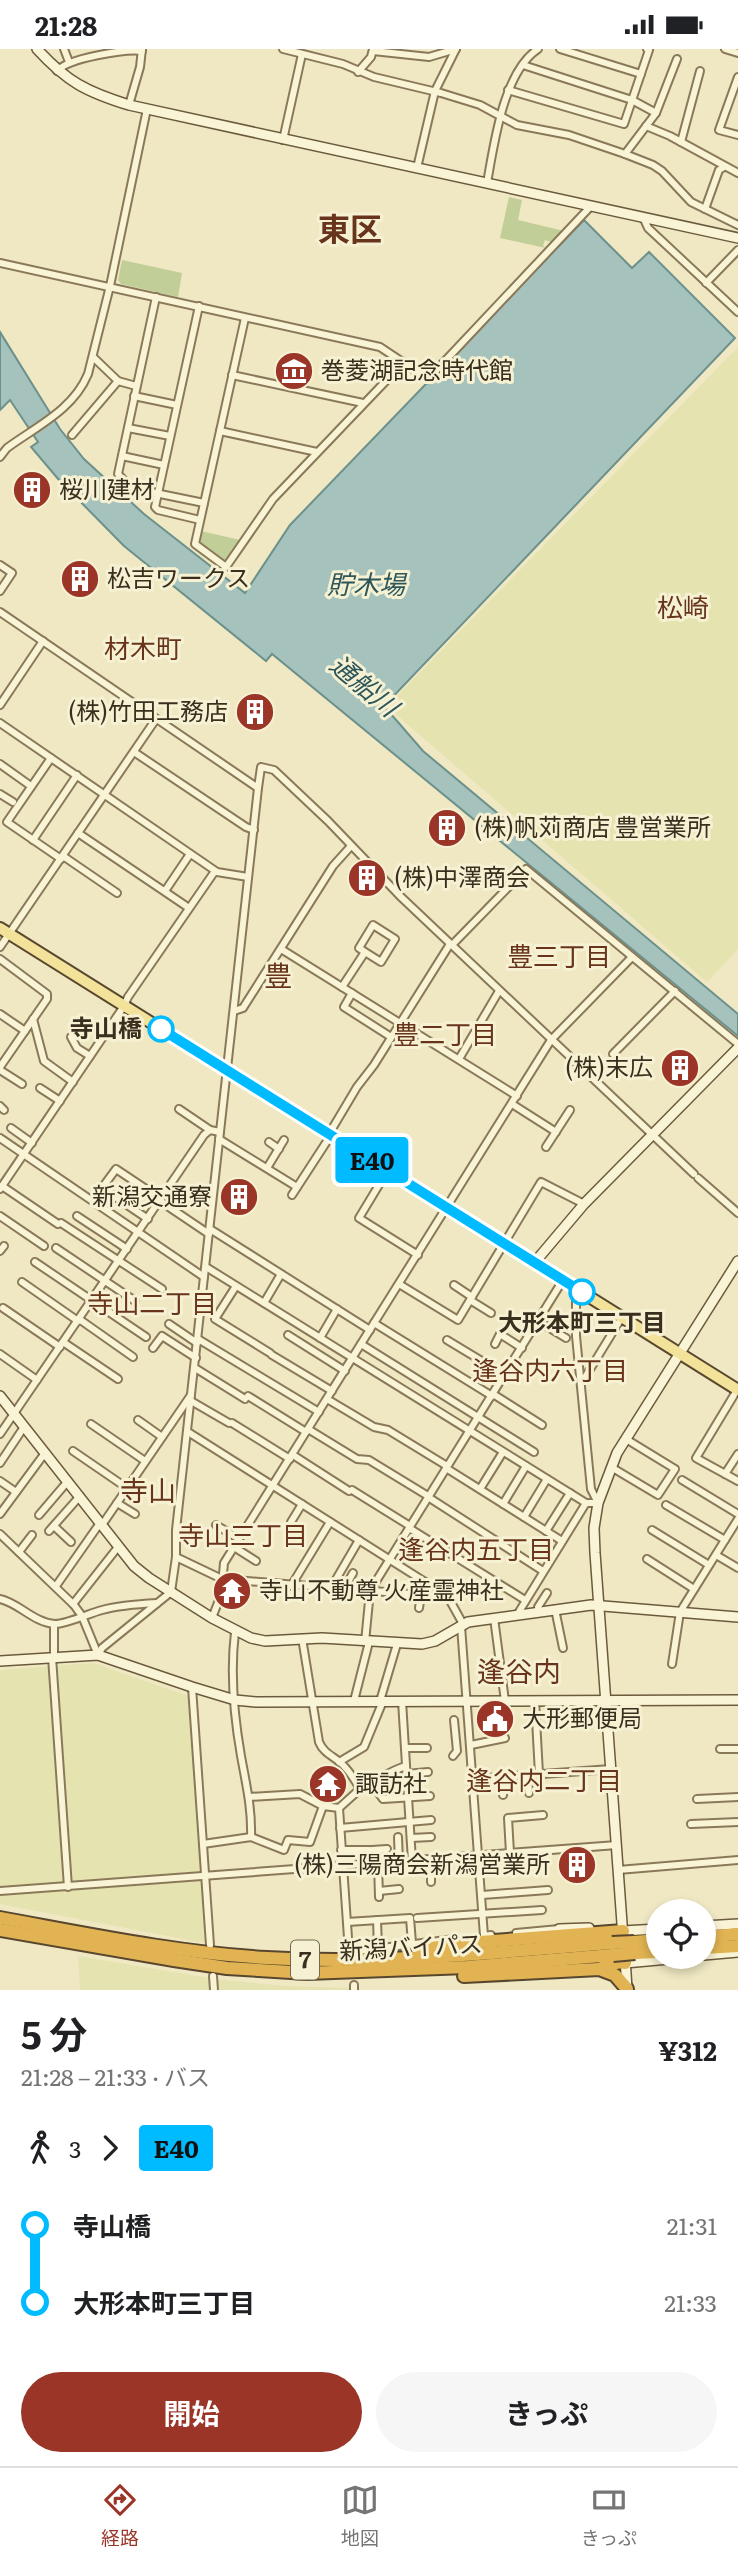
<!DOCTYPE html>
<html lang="ja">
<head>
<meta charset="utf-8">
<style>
  body { margin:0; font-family:Literata,"Noto Sans JP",serif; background:#f6f6f6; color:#202124; height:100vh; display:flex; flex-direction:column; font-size:26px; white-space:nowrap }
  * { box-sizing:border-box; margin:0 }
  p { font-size:23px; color:#757577 }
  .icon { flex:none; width:38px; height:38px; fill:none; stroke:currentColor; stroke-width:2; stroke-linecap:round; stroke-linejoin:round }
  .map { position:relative; height:1941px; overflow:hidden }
  .sheet { display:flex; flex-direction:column; background:#fff; flex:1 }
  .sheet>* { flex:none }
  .badge { padding:0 14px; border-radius:5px; font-size:24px; line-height:46px }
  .controls { position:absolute; left:646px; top:1850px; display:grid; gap:14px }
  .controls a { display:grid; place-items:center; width:70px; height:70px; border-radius:50%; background:#fff; box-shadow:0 4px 10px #0003; font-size:35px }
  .map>.badge { position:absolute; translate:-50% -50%; box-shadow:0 0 0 4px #fff }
  .legs { display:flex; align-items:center; gap:10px; height:77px; padding:0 21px; font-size:23px }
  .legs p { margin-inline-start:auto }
  .headline { display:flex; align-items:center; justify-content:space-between; height:119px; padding:0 21px }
  h1 { font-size:38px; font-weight:700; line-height:52px }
  .button { display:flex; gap:14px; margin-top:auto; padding:14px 21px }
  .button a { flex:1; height:80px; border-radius:42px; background:#9b3528; color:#fff; font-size:28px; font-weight:700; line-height:80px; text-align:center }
  .button a+a { background:#f6f6f6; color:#202124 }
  ul { padding:0 21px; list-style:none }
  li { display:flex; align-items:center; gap:24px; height:77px; font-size:26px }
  li i { display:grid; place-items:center; width:10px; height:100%; margin:0 9px; background:currentColor }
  li i::after { content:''; width:18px; height:18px; margin:-9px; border:5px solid; border-radius:50%; background:#fff }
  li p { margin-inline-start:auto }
  li:first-child i { background:linear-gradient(#0000 50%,currentColor 0) }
  li:last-child i { background:linear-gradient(currentColor 50%,#0000 0) }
  .status { display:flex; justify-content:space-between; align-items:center; height:49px; padding:0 35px; background:#fff; direction:ltr }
  .status svg { height:19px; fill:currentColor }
  .tab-bar { display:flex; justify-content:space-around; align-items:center; height:98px; border-top:2px solid #e0e0e0; background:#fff; font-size:19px; color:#757577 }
  .tab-bar a { display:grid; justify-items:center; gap:4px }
  .tab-bar .active { color:#9b3528 }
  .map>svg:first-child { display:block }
</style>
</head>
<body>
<div class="status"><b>21:28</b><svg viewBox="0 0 49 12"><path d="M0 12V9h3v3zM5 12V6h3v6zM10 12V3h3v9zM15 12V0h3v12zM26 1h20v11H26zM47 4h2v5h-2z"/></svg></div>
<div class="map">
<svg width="738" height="1941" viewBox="0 0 738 1941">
  <rect width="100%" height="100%" fill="#efe8c3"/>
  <g fill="#e5e3b0">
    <polygon points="738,298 738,900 707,933 392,662 390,654"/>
    <polygon points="93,1614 191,1648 210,1895 0,1855 0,1621"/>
    <polygon points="78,1907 209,1929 210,1941 80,1941"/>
    <polygon points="216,1930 284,1937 350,1939 350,1941 217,1941"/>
  </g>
  <g fill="#c1ce97">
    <polygon points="509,148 522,151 518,171 564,182 551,193 545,191 543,197 546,199 500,189"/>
    <polygon points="122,211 182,224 178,248 121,235 118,231"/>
    <polygon points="201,482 240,491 226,512 222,513 200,495"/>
  </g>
  <polygon fill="#a6c2bd" stroke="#6c918c" stroke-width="2" points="584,171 632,219 649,203 735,289 384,657 423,702 738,965 738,987 272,605 266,612 124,497 59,431 31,398 38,393 10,351 0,361 0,283 60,380 84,410 144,465 245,544 290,476"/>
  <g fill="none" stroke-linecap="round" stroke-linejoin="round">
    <g stroke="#8a7959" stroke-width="10">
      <g id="street">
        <polyline points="64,0 69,13"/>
        <polyline points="283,0 343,15 374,28 441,44 480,56 517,76 569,86 625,105 653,116 662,122 691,153 738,176"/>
        <polyline points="560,0 641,25"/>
        <polyline points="725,0 738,4"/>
        <polyline points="373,2 429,8 456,0"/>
        <polyline points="523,16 632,51 656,64 625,105"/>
        <path d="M57,22C68,9 125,0 142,2"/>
        <polyline points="358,23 371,8 373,0"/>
        <polyline points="738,28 719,81 738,86"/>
        <polyline points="508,41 624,75 649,1 647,0"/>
        <polyline points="129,56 140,18 142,0"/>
        <polyline points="656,64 677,10"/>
        <polyline points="646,77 670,87 738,124"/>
        <polyline points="283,91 302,5"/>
        <polyline points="681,93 700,22"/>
        <polyline points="417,119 435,42 456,0"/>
        <path d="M487,134C494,96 503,23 538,0"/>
        <polyline points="705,160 719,121 724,118"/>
        <polyline points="643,168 648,179 738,263"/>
        <polyline points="0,214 380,298 428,330 591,157"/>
        <polyline points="706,234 738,201"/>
        <polyline points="156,248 118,425 131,439 204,454"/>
        <polyline points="199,257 155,458 158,461 200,471"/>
        <polyline points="245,269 195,495 226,518 273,450 404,313"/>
        <polyline points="93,308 118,332 136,337"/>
        <polyline points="232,326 363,354"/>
        <polyline points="134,347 177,356"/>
        <polyline points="128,379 170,387"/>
        <polyline points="220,382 317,403"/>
        <polyline points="72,386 118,332"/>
        <polyline points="122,407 164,416"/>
        <path d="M0,408L7,399C37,377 73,361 88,325L110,237L147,60"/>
        <polyline points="0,516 12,524 0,542"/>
        <polyline points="0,563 258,739 261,718 274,721 328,772 400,847 694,1125"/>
        <polyline points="0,656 43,592"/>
        <polyline points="0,674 217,823 248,828"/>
        <polyline points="134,703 246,778 254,781"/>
        <polyline points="51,709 7,773 61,810"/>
        <polyline points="0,715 28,735"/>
        <polyline points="0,745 13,753"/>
        <polyline points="78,784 189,859"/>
        <polyline points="33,791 77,726"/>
        <polyline points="63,807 117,844"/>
        <polyline points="165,842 190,805"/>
        <polyline points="452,896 526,820 738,995"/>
        <polyline points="0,898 156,670"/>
        <polyline points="281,900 517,1047"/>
        <polyline points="0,910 47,945 47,950 0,1018"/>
        <polyline points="342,938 365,903 359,899 373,876 395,890 381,913 365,903"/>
        <polyline points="352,944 344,958 391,988"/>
        <polyline points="234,962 243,959 333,817 351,797"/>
        <polyline points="0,965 25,982"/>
        <polyline points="33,970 44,1012 73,1033"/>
        <polyline points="71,988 77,999 90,1007"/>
        <polyline points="613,1005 675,942"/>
        <polyline points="459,1010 499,942"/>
        <polyline points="0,1021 22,1035"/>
        <polyline points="40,1039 60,1052"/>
        <polyline points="512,1055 556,1083"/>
        <polyline points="0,1057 4,1061"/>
        <polyline points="179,1060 210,1081"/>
        <polyline points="11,1079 32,1094"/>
        <polyline points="329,1085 357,1038 374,1016 450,895"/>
        <polyline points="0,1089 204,1228"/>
        <polyline points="219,1090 297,1138"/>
        <polyline points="269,1093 279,1100"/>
        <polyline points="546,1098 570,1061"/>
        <polyline points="267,1119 284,1091"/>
        <polyline points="388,1121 359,1169 418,1206"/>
        <polyline points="698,1129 738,1164"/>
        <polyline points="2,1137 58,1175"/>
        <polyline points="0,1140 124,957 128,948 215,822"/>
        <polyline points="292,1146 331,1086"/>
        <polyline points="160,1152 209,1185"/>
        <polyline points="0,1167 44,1197"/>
        <polyline points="77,1167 127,1200"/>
        <polyline points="148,1170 102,1139 116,1120 161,1150"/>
        <polyline points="61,1174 162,1240"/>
        <polyline points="210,1180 370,1281"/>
        <polyline points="56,1199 135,1252"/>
        <polyline points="0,1202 4,1197"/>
        <polyline points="35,1213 146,1288"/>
        <polyline points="206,1218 586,1454 598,1454 591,1440 576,1287 576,1239"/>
        <polyline points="22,1233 78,1272"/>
        <polyline points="399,1235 458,1271 541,1133 584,1155"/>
        <polyline points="454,1236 472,1248"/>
        <polyline points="236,1237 215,1270 270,1304"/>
        <polyline points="470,1251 491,1264"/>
        <polyline points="264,1254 281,1225"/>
        <polyline points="3,1259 60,1298"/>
        <polyline points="79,1270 133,1308"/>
        <polyline points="538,1272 566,1289"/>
        <polyline points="374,1274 492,1347"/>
        <polyline points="169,1275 197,1294"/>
        <polyline points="288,1286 345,1322"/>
        <polyline points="320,1289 337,1260"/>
        <polyline points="198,1290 319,1363"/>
        <polyline points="447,1291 505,1326"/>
        <polyline points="63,1293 118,1330"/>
        <polyline points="361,1295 534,1403"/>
        <polyline points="495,1295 500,1285 522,1299"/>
        <polyline points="153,1299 162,1287 196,1309"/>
        <polyline points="0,1305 37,1331"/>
        <polyline points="272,1306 332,1342"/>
        <polyline points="195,1319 245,1350"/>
        <polyline points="581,1335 622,1268"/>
        <polyline points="737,1341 696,1409 738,1432"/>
        <polyline points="493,1345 542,1376"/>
        <polyline points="248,1347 306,1383"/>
        <polyline points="327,1350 374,1378 388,1381 447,1417"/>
        <polyline points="191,1352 229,1374"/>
        <polyline points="138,1371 162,1388"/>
        <polyline points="232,1374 290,1410"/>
        <polyline points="91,1375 145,1412"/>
        <polyline points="308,1380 357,1410 369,1411 428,1447"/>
        <polyline points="188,1383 441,1543 448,1548 463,1575"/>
        <polyline points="0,1385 204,1086 210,1081 220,1083"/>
        <polyline points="73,1402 127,1439"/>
        <polyline points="293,1406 349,1442"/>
        <polyline points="0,1414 24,1378"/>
        <polyline points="611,1418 658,1446 675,1420 626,1390"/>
        <polyline points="446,1419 562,1492"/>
        <polyline points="725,1425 738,1405"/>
        <polyline points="682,1431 738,1465"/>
        <polyline points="0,1432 16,1443"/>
        <polyline points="480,1440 503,1403"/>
        <polyline points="352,1441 410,1477"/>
        <polyline points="428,1448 543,1522"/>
        <polyline points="117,1454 135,1465"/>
        <polyline points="503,1455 526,1417"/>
        <polyline points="666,1456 725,1491"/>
        <polyline points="0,1465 45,1404"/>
        <polyline points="39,1466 68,1432"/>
        <polyline points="524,1468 547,1430"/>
        <polyline points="291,1473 302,1455"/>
        <polyline points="102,1476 191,1346"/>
        <polyline points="216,1476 239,1490"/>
        <polyline points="54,1477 71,1493"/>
        <polyline points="409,1479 525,1551"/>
        <polyline points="652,1481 709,1516"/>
        <polyline points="49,1482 80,1447"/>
        <polyline points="546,1482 570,1444"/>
        <polyline points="0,1485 74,1556 82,1567 98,1606"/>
        <polyline points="234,1498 256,1512"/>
        <polyline points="19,1503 32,1486"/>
        <polyline points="716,1506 738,1519"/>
        <polyline points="176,1508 222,1530 448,1548"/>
        <polyline points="647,1510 694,1540"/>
        <polyline points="56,1537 100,1474"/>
        <polyline points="291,1537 330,1473"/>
        <polyline points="331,1539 359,1491"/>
        <polyline points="344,1540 353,1524"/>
        <path d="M0,1550C19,1554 34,1574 55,1575C67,1575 90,1564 102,1561C120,1556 138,1555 157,1554"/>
        <polyline points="73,1555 118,1498"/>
        <polyline points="419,1559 421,1546"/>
        <polyline points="555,1560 563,1599"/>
        <polyline points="539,1563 538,1558 547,1544"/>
        <polyline points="517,1566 586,1454"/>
        <polyline points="212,1569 221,1546 224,1514 551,991 632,908"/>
        <polyline points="494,1569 505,1652"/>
        <polyline points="461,1577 484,1887 491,1886"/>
        <path d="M235,1583C230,1624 234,1667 241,1707C246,1735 252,1759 251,1788"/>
        <path d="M302,1589L319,1693C324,1705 334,1707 343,1716C350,1723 355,1731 360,1740L339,1759"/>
        <polyline points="365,1593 370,1542 563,1231"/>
        <polyline points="98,1606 102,1599 171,1543 176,1508 176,1481 258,739"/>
        <polyline points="52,1608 68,1838"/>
        <polyline points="54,1608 54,1575"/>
        <polyline points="672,1615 680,1563 738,1470"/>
        <polyline points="485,1622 501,1620"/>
        <polyline points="192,1638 210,1896"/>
        <polyline points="354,1652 369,1593"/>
        <polyline points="380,1652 397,1595"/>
        <polyline points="402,1652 412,1812"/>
        <polyline points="535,1652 539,1725"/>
        <polyline points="471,1696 505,1689"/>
        <polyline points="405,1699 427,1699"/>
        <polyline points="720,1700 738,1700"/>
        <polyline points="453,1707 457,1702 454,1671"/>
        <polyline points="339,1713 364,1698 383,1652"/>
        <polyline points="406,1725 428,1723"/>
        <polyline points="528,1726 529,1744"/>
        <polyline points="503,1728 503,1746"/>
        <polyline points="474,1730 611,1720"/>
        <polyline points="372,1735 383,1750 430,1747"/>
        <path d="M360,1740C376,1733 388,1722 406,1717"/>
        <polyline points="249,1748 300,1745 323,1757 339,1759 349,1903 455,1890"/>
        <polyline points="697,1750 738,1748"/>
        <polyline points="691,1775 738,1773"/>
        <polyline points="340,1779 431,1771"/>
        <polyline points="398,1788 399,1813"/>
        <polyline points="411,1789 431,1788"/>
        <polyline points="203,1795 251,1788 284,1801 288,1791 310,1793 323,1757"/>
        <polyline points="341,1801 369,1801"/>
        <polyline points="510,1804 508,1769 543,1766"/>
        <polyline points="378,1814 379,1848"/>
        <polyline points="374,1815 372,1801 387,1800"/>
        <polyline points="618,1821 738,1811"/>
        <polyline points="431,1833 431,1810"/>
        <polyline points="0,1842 617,1796"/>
        <polyline points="379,1842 399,1840"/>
        <polyline points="482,1846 548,1841"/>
        <polyline points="417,1869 542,1861"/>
        <polyline points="377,1871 378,1899"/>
        <polyline points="347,1873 410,1869 412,1894"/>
        <polyline points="516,1884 559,1880"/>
        <polyline points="213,1927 214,1941"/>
        <polyline points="354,1936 354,1941"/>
      </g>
    </g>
    <g stroke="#6c5a3d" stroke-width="12">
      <g id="secondary">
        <path d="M37,0C67,33 87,43 129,56L738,189"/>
        <polyline points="535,1213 584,1155 738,999"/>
        <polyline points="0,1347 134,1517 149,1529 212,1569 251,1589 265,1592 322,1589 422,1595 435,1592 468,1573 591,1556 738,1568"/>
        <polyline points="0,1612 98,1606 192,1638 235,1651 256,1653 738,1651"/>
        <polyline points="704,1877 738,1875"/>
        <polyline points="559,1880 589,1879"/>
        <polyline points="623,1882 658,1880"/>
        <polyline points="623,1888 595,1504 594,1479 598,1454 617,1404 738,1212"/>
        <polyline points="704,1906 738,1903"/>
        <polyline points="625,1909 627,1940"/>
        <polyline points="625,1914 691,1908"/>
      </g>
    </g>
    <g stroke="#58472e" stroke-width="14">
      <polyline id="primary" points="0,879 738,1341"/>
    </g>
    <g stroke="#58472e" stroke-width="16">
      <g id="highway">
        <path d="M0,1869C88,1885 178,1904 267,1909C382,1916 498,1903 612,1894"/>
        <polyline points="0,1881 174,1911 227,1919 307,1924 467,1918 613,1906"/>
        <polyline points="704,1888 738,1885"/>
        <polyline points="634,1893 658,1891"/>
        <polyline points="704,1899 738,1897"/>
        <polyline points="418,1901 467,1894 623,1882"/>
        <polyline points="635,1904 658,1903"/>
        <polyline points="599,1920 619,1913 625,1914"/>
        <polyline points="464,1927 599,1920 615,1926 627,1940"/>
      </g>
    </g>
    <use href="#street" stroke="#faf4d7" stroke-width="6"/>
    <use href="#secondary" stroke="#faf4d7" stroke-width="9"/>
    <use href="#primary" stroke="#f3e29a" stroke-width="10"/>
    <use href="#highway" stroke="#e1b352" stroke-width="12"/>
    <g stroke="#58472e" stroke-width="16" stroke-linecap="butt">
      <g id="highway-bridge">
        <polyline points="612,1894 634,1893"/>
        <polyline points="613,1906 635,1904"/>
      </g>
    </g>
    <use href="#highway-bridge" stroke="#e1b352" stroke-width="12"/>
  </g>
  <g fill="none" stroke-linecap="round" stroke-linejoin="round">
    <g stroke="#fff" stroke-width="16">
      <polyline id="line-1" points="161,980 582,1243"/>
    </g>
    <use href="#line-1" stroke="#0bf" stroke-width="10"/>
  </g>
  <defs>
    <g id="museum-disc" transform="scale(2.0125)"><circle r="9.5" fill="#9b3528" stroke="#f6f1d3"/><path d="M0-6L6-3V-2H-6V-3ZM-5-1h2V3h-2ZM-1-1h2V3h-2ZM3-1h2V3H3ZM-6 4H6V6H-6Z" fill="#fff"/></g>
    <g id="building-disc" transform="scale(2.0125)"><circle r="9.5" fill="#9b3528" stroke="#f6f1d3"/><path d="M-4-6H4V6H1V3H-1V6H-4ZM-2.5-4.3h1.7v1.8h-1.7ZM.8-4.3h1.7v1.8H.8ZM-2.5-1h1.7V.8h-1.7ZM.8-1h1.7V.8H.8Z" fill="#fff"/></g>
    <g id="temple-disc" transform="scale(2.0125)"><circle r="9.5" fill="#9b3528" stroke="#f6f1d3"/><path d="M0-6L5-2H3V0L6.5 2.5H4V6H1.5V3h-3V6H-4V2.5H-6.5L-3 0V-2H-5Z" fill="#fff"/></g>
    <g id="civic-disc" transform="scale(2.0125)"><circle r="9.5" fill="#9b3528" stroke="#f6f1d3"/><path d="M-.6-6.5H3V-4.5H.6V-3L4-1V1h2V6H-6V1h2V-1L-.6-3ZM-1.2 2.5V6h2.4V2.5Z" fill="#fff"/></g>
  </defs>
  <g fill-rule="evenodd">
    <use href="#museum-disc" x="294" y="322"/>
    <use href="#building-disc" x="32" y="441"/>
    <use href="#building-disc" x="80" y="530"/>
    <use href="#building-disc" x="255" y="663"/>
    <use href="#building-disc" x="447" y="779"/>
    <use href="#building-disc" x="367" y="829"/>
    <use href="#building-disc" x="680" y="1019"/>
    <use href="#building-disc" x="239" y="1148"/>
    <use href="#temple-disc" x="232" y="1542"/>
    <use href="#civic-disc" x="495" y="1670"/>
    <use href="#temple-disc" x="328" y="1735"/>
    <use href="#building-disc" x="577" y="1816"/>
  </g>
  <g fill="#fff" stroke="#0bf" stroke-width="3.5">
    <circle cx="161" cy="980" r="12"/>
    <circle cx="582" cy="1243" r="12"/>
  </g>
  <g text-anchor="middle" stroke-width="6" stroke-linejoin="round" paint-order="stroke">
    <rect fill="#f6f1d3" stroke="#726954" stroke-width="2" x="291" y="1891.5" width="28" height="39" rx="5"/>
    <g font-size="23" font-weight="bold" fill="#3a2f1e">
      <text x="305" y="1919">7</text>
    </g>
    <g font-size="24" fill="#3a2f1e" stroke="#f6f1d3" text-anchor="start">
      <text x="321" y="330">巻菱湖記念時代館</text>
      <text x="59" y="449">桜川建材</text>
      <text x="107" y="538">松吉ワークス</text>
      <text x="228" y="671" text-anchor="end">(株)竹田工務店</text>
      <text x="474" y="787">(株)帆苅商店 豊営業所</text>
      <text x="394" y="837">(株)中澤商会</text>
      <text x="653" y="1027" text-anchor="end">(株)末広</text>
      <text x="212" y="1156" text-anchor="end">新潟交通寮</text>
      <text x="259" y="1550">寺山不動尊 火産霊神社</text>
      <text x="522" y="1678">大形郵便局</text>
      <text x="355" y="1743">諏訪社</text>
      <text x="550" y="1824" text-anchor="end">(株)三陽商会新潟営業所</text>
    </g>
    <g font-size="24" font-weight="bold" fill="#3a2f1e" stroke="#f6f1d3" text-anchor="end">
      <text x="142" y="988">寺山橋</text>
      <text x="582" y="1282" text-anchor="middle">大形本町三丁目</text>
    </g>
    <g font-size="24" fill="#3a2f1e" stroke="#f6f1d3">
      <text transform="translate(411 1899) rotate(-3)" y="8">新潟バイパス</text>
    </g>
    <g font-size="26" font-style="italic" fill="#2d575a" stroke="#f6f1d3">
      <text x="366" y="545">貯木場</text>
      <text transform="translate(364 637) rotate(40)" y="9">通船川</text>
    </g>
    <g font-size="26" fill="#68351c" stroke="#f6f1d3">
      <text x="683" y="568">松崎</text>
      <text x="143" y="609">材木町</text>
      <text x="559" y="917">豊三丁目</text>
      <text x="445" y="995">豊二丁目</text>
      <text x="152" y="1264">寺山二丁目</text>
      <text x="550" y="1331">逢谷内六丁目</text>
      <text x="243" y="1496">寺山三丁目</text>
      <text x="476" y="1510">逢谷内五丁目</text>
      <text x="544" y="1741">逢谷内二丁目</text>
    </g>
    <g font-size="28" fill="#68351c" stroke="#f6f1d3">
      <text x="278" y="937">豊</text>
      <text x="148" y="1452">寺山</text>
      <text x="519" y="1633">逢谷内</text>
    </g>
    <g font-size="32" font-weight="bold" fill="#68351c" stroke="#f6f1d3">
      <text x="350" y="192">東区</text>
    </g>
  </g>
</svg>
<div class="controls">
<a><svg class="icon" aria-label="locate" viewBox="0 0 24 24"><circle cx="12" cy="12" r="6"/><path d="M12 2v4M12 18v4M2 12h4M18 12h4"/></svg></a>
</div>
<b class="badge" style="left:372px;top:1111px;background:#0bf;color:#111">E40</b>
</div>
<section class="sheet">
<div class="headline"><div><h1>5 分</h1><p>21:28 – 21:33 · バス</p></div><b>¥312</b></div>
<div class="legs"><svg class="icon" aria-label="walk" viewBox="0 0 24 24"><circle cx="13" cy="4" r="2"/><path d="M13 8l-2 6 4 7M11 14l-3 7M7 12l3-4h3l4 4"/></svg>3<svg class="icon" aria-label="forward" viewBox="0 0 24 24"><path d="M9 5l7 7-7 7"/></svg><b class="badge" style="background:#0bf;color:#111">E40</b></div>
<ul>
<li><i style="color:#0bf"></i><b>寺山橋</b><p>21:31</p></li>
<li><i style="color:#0bf"></i><b>大形本町三丁目</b><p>21:33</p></li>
</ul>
<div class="button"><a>開始</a><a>きっぷ</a></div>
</section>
<nav class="tab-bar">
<a class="active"><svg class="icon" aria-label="directions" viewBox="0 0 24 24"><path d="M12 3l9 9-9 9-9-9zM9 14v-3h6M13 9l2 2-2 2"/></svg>経路</a>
<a><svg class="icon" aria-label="map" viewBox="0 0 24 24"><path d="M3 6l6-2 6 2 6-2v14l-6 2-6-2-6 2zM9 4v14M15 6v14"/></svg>地図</a>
<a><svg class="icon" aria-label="tickets" viewBox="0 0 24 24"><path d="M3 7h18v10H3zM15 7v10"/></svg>きっぷ</a>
</nav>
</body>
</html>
